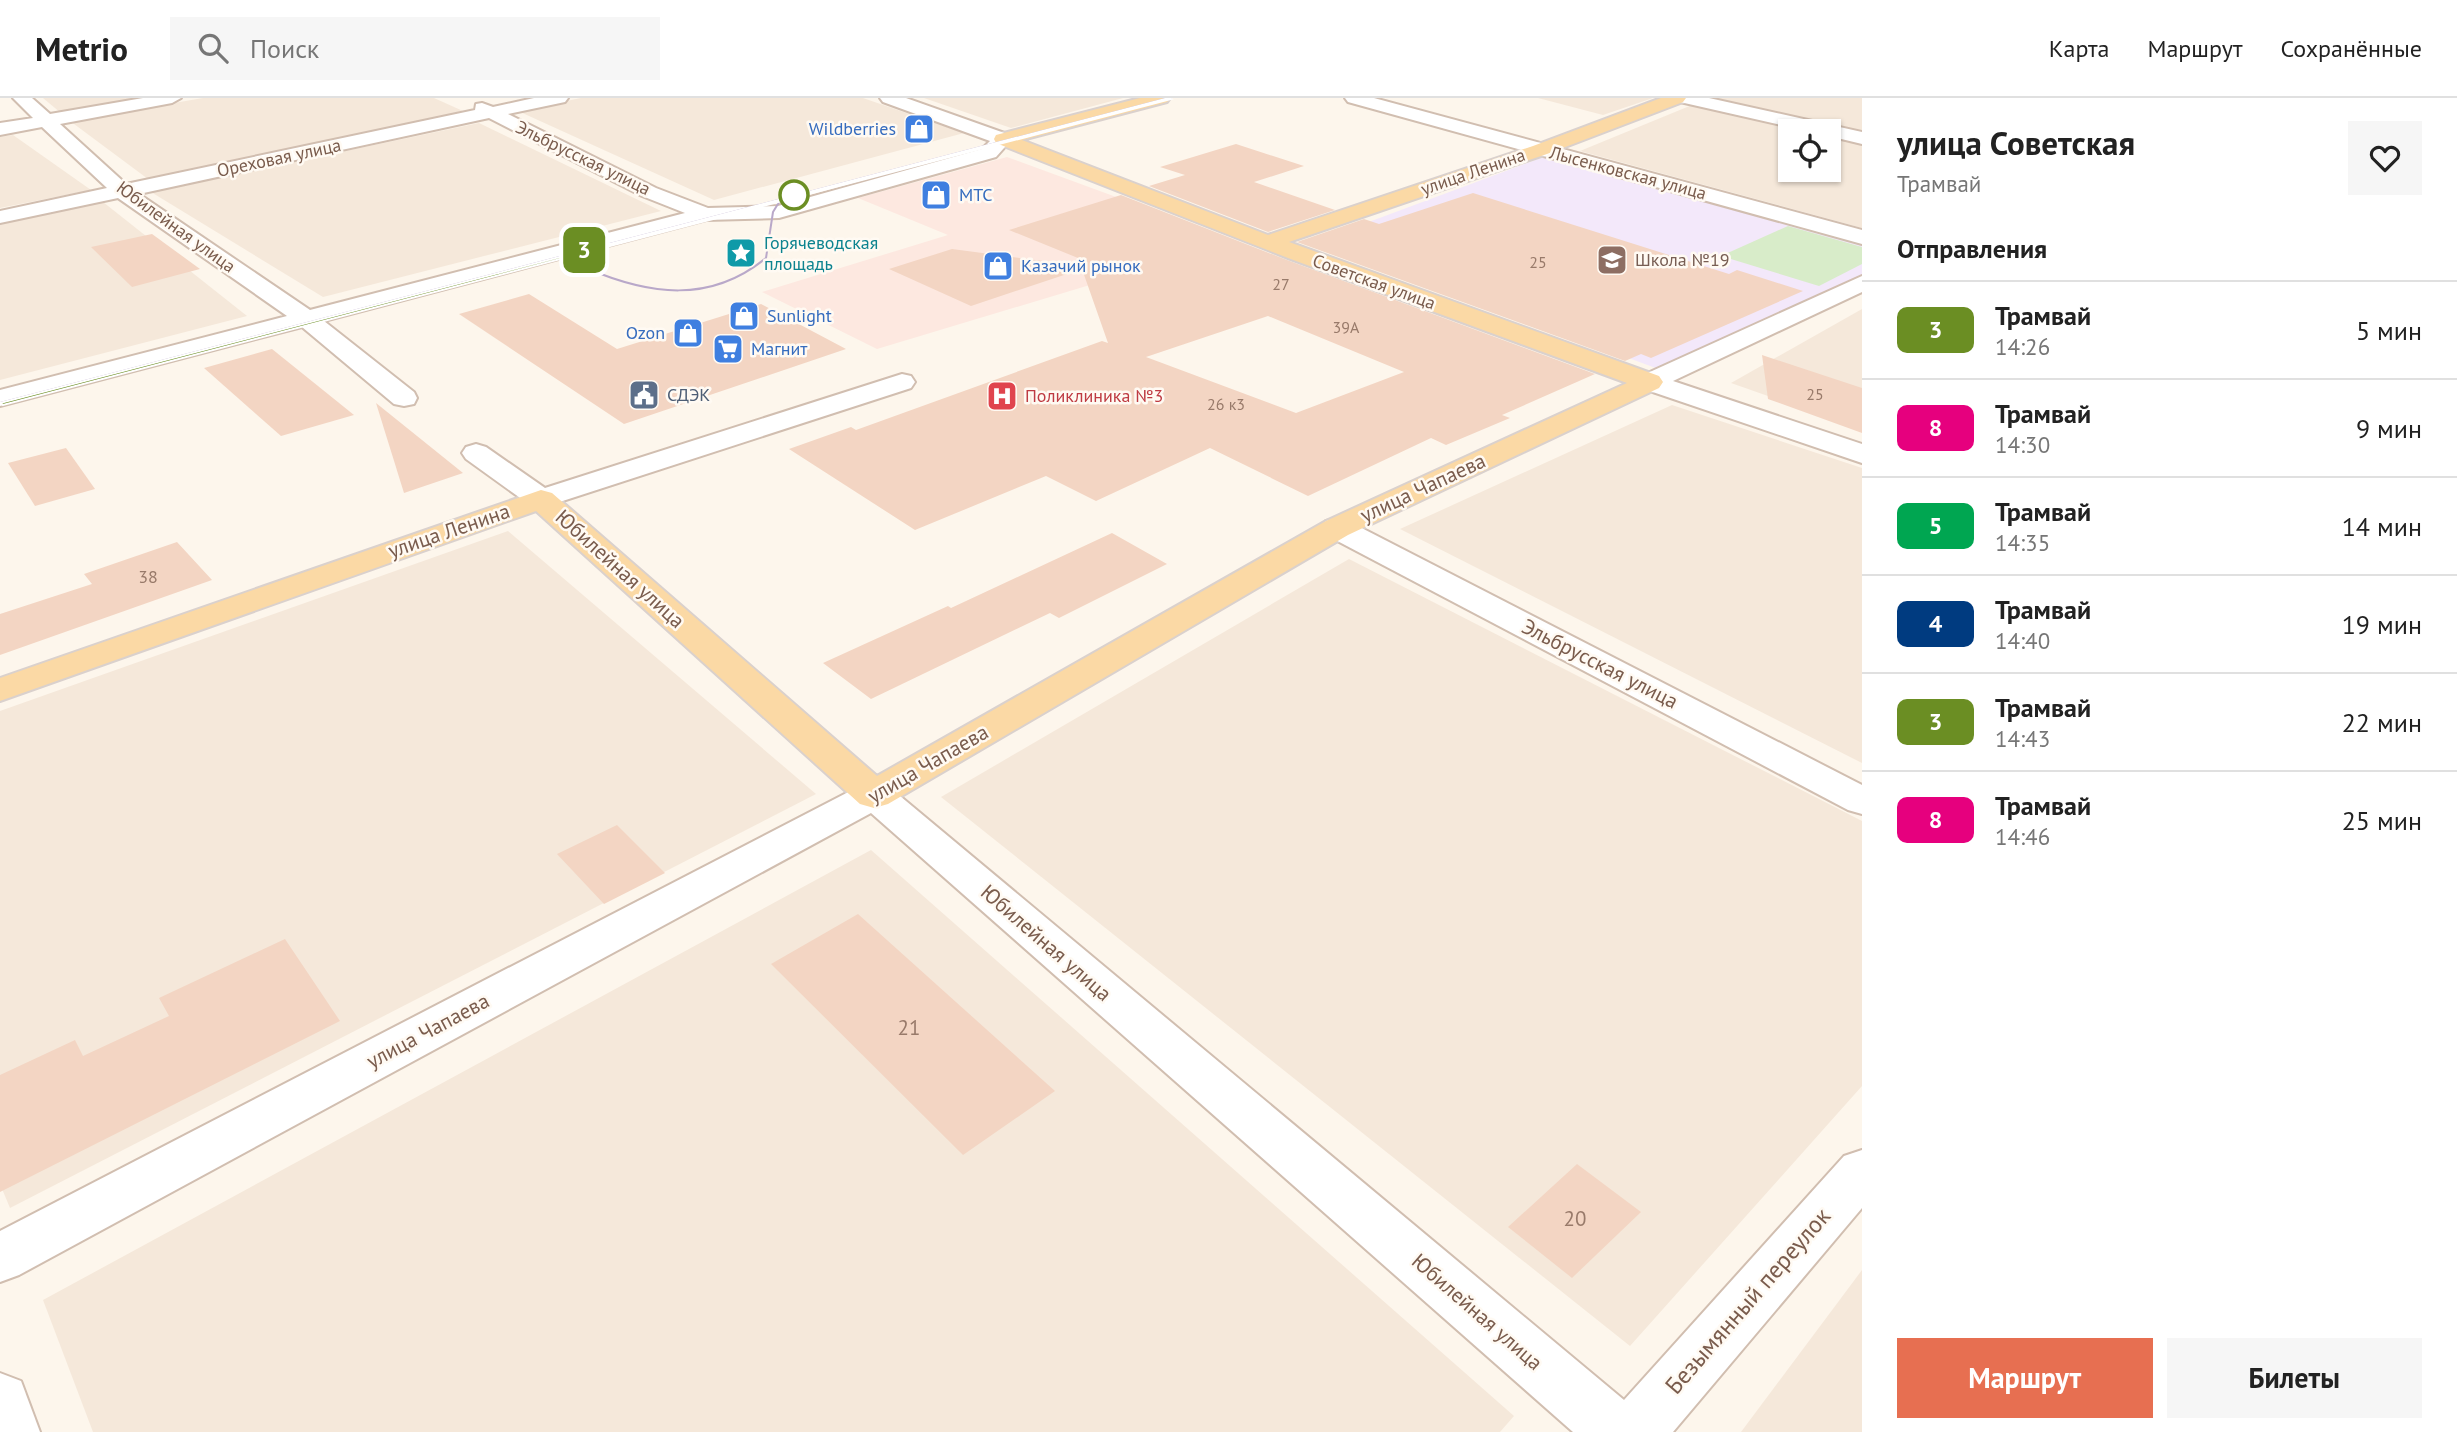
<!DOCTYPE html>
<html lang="ru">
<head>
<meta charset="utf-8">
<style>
  body { margin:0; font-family:"PT Sans",sans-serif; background:#f6f6f6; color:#222; height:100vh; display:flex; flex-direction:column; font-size:26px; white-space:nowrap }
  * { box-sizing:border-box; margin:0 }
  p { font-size:23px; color:#767676 }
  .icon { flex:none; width:38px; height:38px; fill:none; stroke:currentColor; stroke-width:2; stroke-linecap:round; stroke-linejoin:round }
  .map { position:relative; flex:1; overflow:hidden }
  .sheet { display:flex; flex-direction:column; background:#fff; width:595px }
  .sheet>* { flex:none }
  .badge { padding:0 14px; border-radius:10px; font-size:24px; line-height:46px }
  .tools { position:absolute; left:1778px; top:21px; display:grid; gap:14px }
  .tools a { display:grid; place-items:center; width:63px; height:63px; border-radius:0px; background:#fff; box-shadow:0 2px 5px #0004; font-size:35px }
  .map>.badge { position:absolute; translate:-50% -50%; box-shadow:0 0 0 4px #fff }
  h2 { padding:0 35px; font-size:26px; line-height:63px }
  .round { display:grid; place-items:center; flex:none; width:74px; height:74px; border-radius:0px; background:#f6f6f6 }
  .summary { display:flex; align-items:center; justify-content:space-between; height:119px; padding:0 35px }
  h1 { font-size:33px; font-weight:800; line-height:52px }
  .button { display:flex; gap:14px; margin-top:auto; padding:14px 35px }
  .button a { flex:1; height:80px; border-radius:0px; background:#e76f51; color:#fff; font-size:28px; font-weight:800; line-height:80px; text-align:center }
  .button a+a { background:#f6f6f6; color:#222 }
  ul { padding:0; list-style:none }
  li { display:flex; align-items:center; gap:21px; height:98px; padding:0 35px; border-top:2px solid #e0e0e0 }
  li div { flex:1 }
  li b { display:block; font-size:26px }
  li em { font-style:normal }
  li .badge { min-width:77px; font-weight:700; text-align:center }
  header { display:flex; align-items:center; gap:42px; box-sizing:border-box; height:98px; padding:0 35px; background:#fff; border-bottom:2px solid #e0e0e0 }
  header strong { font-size:33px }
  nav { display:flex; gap:38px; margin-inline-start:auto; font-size:24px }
  .search { width:490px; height:63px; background:#f6f6f6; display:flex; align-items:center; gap:18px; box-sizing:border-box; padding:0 24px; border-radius:0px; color:#767676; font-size:26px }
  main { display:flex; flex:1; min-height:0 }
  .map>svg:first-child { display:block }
</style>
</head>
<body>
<header>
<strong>Metrio</strong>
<div class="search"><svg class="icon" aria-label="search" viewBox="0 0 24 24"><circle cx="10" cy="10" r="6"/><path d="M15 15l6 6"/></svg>Поиск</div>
<nav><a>Карта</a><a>Маршрут</a><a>Сохранённые</a></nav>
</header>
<main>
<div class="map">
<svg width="1862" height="1334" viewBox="0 0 1862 1334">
  <rect width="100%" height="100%" fill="#fdf6ec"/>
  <g fill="#f5e8da">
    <polygon points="43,0 144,0 61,15"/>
    <polygon points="203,0 434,0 463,13 148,81 70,23"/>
    <polygon points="581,0 863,0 964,35 714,102 518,13"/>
    <polygon points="924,0 1123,0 1011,30"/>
    <polygon points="1538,0 1653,0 1603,17"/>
    <polygon points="1703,0 1862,0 1862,38"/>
    <polygon points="1692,7 1803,33 1790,33 1790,72 1829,72 1829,39 1862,47 1862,130 1580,53"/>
    <polygon points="479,25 661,113 323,199 151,94"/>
    <polygon points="13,37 91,92 0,110 0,39"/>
    <polygon points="103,104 247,218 0,282 0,126"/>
    <polygon points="1862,211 1862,331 1731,285"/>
    <polygon points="1672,307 1862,370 1862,665 1400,431"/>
    <polygon points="508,433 816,696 10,1110 0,1086 0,613"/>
    <polygon points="1349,461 1862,723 1862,988 1630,1248 941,699"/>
    <polygon points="871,752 1514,1318 1500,1334 93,1334 43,1202"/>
    <polygon points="1862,1172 1862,1334 1741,1334"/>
  </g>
  <polygon fill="#fde8e0" points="1007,59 1236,143 877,251 762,194 948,137 858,100"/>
  <polygon fill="#f3e8fa" points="1546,58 1862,143 1862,180 1661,272 1315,144"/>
  <polygon fill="#d8ecc9" points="1788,128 1862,149 1862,166 1819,188 1721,158"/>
  <g fill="#f3d5c3" fill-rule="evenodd">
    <polygon points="1236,46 1304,68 1254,84 1335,112 1268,134 1149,88 1185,77 1160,69"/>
    <polygon points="1473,95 1729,176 1737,172 1803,193 1651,260 1641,256 1625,263 1297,144 1364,121 1379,126"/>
    <path d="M1121,97L1287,162L1595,276L1502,317L1510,320L1446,347L1431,340L1308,398L1210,350L1096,403L1046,378L915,432L789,351L851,329L856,332L1102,243L1108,245L1082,171L971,208L889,171L952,151L1081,168L1078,160L1009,132ZM1268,218L1404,274L1296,315L1146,259Z"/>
    <polygon points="152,136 200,171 132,189 91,149"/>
    <polygon points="529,196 617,251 761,206 846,251 624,326 459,216"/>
    <polygon points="272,251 354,317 281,338 204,270"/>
    <polygon points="1762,257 1862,290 1862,335 1768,301"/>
    <polygon points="376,305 463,375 404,395"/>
    <polygon points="66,350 95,391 35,408 8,365"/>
    <polygon points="1112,435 1167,466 1059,520 1050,515 871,601 823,565 948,508 951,510"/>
    <polygon points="177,444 212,482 0,557 0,516 92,486 84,476"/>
    <polygon points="617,727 665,775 604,806 557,756"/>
    <polygon points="858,816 1055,993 963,1057 771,866"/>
    <polygon points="285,841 340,923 0,1094 0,977 75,942 83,958 169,918 159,900"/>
    <polygon points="1577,1066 1641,1114 1572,1180 1508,1129"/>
  </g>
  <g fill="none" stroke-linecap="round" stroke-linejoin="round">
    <g stroke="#d1beb0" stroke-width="4">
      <g id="minor">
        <path d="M13,0H32L50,16L143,0H181L172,5L60,26L126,86L475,12L476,6L482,5L493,9L534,0H568L565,4L508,16L656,90L708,110L778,108L982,51L990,43L883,4L880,0H906L1010,37L1012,41L996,59L779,120L706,122L324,223L414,294L417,300L414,306L404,308L394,306L302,229L0,308V292L287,218L118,100L0,125V113L107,90L42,29L0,37V25L33,20ZM489,20L642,98L685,115L310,212L139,96Z"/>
        <polygon points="1345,0 1374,0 1862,132 1862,146 1348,4"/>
        <polygon points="1677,0 1709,0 1862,34 1862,46 1829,38 1829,33 1808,33 1680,4"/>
        <polygon points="1862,178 1862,194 1673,283 1862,346 1862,365 1641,290 1637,284 1641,278"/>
        <polygon points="902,276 911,278 915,284 911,290 541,410 530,407 466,361 462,355 466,349 476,346 486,349 545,390"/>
        <polygon points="1337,421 1348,423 1862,687 1862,716 1848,712 1326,437 1321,430 1326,423"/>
        <polygon points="874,684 888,688 1624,1302 1844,1058 1862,1052 1862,1110 1673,1334 1573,1334 871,715 19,1177 0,1184 0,1133 860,688"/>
        <polygon points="0,1275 21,1283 40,1334 0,1334"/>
      </g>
    </g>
    <g stroke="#dad1cd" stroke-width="4">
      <polygon id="major" points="1140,0 1170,0 1167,4 1022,42 1268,137 1533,48 1661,0 1686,0 1683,4 1547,56 1289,144 1659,278 1663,284 1659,290 1348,437 888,706 874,710 860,706 536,413 0,603 0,580 541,392 552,395 877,678 1326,423 1627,285 1288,160 996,45 994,41 996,37"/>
    </g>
    <use href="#minor" fill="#fff" fill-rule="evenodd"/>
    <use href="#major" fill="#fbd9a5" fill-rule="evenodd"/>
    <g stroke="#b9a8c9" stroke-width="2">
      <path d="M599,149L584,163L586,170C649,197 710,206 766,160L773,114L781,101"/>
      <polyline points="0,305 1169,0"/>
    </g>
  </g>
  <polygon fill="#6b8e23" stroke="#fff" stroke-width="2" points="1169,0 1171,1 3,307 0,305"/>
  <defs>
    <g id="shop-square" transform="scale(1.575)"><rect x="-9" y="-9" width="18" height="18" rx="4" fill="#3f7fe0" stroke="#fffaf3"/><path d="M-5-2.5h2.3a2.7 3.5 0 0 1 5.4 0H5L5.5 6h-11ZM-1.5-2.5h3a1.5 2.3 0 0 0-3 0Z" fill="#fff"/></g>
    <g id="sight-square" transform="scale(1.575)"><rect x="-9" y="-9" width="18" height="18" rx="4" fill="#0f9aa8" stroke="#fffaf3"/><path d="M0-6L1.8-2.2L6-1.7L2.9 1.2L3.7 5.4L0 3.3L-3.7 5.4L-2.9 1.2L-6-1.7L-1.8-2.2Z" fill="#fff"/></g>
    <g id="school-square" transform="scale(1.575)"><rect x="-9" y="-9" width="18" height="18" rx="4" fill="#8d6e63" stroke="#fffaf3"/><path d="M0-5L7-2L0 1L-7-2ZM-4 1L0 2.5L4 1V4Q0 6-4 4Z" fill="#fff"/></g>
    <g id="supermarket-square" transform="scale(1.575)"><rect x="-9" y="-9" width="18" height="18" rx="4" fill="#3f7fe0" stroke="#fffaf3"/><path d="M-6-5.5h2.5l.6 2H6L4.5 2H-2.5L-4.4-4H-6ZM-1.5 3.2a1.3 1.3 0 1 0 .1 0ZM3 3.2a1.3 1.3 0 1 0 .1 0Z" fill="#fff"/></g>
    <g id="civic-square" transform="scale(1.575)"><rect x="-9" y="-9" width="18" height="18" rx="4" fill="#5c6f8a" stroke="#fffaf3"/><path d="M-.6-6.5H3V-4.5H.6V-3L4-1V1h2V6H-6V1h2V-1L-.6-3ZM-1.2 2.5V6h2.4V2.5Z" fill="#fff"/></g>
    <g id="hospital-square" transform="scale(1.575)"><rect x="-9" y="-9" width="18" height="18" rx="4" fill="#e0444e" stroke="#fffaf3"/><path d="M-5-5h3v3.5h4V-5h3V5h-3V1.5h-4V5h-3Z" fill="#fff"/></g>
  </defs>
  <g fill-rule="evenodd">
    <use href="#shop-square" x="919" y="31"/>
    <use href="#shop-square" x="936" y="97"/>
    <use href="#sight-square" x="741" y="155"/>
    <use href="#school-square" x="1612" y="162"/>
    <use href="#shop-square" x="998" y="168"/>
    <use href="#shop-square" x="744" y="218"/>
    <use href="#shop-square" x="688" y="235"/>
    <use href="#supermarket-square" x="728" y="251"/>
    <use href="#civic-square" x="644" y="297"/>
    <use href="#hospital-square" x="1002" y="298"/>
  </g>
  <circle fill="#fff" stroke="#6b8e23" stroke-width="3.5" cx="794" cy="97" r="14"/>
  <g text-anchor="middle" stroke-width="5" stroke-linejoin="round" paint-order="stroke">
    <g font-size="16" fill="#987a6a">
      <text x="1538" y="170">25</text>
      <text x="1281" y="192">27</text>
      <text x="1346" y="235">39А</text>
      <text x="1815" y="302">25</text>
      <text x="1226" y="312">26 к3</text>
    </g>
    <g font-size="18" fill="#366cbe" stroke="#fffaf3" text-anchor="start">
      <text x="896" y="37" text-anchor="end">Wildberries</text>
      <text x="959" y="103">МТС</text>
      <text x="1021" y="174">Казачий рынок</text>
      <text x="767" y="224">Sunlight</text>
      <text x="665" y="241" text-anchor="end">Ozon</text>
      <text x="751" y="257">Магнит</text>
    </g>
    <g font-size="18" fill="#7a5c4d" stroke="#fffaf3">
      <text transform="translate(279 60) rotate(-12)" y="6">Ореховая улица</text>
      <text transform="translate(583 60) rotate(26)" y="6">Эльбрусская улица</text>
      <text transform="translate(1473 74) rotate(-19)" y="6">улица Ленина</text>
      <text transform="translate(1628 75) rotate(15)" y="6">Лысенковская улица</text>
      <text transform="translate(176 129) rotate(36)" y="6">Юбилейная улица</text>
      <text transform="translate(1374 184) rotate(20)" y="6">Советская улица</text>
    </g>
    <g font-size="18" fill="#0d838f" stroke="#fffaf3" text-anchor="start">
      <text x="764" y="151">Горячеводская<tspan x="764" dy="21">площадь</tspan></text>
    </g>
    <g font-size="18" fill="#785e54" stroke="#fffaf3" text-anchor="start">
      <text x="1635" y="168">Школа №19</text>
    </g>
    <g font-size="18" fill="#4e5e75" stroke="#fffaf3" text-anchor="start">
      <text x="667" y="303">СДЭК</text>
    </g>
    <g font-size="18" fill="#be3a42" stroke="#fffaf3" text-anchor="start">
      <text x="1025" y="304">Поликлиника №3</text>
    </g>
    <g font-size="18" fill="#987a6a">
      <text x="148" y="485">38</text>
    </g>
    <g font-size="21" fill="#7a5c4d" stroke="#fffaf3">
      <text transform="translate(1423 390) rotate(-25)" y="7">улица Чапаева</text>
      <text transform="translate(449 433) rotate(-19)" y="7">улица Ленина</text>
      <text transform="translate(620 471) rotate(42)" y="7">Юбилейная улица</text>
      <text transform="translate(1600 566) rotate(27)" y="7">Эльбрусская улица</text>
      <text transform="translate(928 666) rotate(-30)" y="7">улица Чапаева</text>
      <text transform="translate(1046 845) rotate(41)" y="7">Юбилейная улица</text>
      <text transform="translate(428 933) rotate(-28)" y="7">улица Чапаева</text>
      <text transform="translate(1477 1214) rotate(41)" y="7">Юбилейная улица</text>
    </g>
    <g font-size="21" fill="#987a6a">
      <text x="909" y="937">21</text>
      <text x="1575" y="1128">20</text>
    </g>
    <g font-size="24" fill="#7a5c4d" stroke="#fffaf3">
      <text transform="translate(1748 1203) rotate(-49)" y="8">Безымянный переулок</text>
    </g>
  </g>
</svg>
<div class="tools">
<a><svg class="icon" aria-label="locate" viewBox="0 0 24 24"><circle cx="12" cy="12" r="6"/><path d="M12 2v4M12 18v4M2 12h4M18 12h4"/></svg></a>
</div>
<b class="badge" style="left:584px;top:152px;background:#6b8e23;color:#fff">3</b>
</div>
<section class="sheet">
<div class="summary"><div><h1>улица Советская</h1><p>Трамвай</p></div><a class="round"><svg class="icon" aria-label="heart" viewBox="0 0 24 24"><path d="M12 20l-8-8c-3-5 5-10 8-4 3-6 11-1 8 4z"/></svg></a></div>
<h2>Отправления</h2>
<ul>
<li><span class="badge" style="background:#6b8e23;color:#fff">3</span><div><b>Трамвай</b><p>14:26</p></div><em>5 мин</em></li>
<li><span class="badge" style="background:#e6007e;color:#fff">8</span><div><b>Трамвай</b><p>14:30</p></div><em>9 мин</em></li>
<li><span class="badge" style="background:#00a651;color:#fff">5</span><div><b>Трамвай</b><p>14:35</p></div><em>14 мин</em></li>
<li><span class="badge" style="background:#003b80;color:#fff">4</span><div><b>Трамвай</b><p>14:40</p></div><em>19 мин</em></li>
<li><span class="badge" style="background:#6b8e23;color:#fff">3</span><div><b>Трамвай</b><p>14:43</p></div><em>22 мин</em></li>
<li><span class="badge" style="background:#e6007e;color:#fff">8</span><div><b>Трамвай</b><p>14:46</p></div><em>25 мин</em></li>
</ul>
<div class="button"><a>Маршрут</a><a>Билеты</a></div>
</section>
</main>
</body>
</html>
